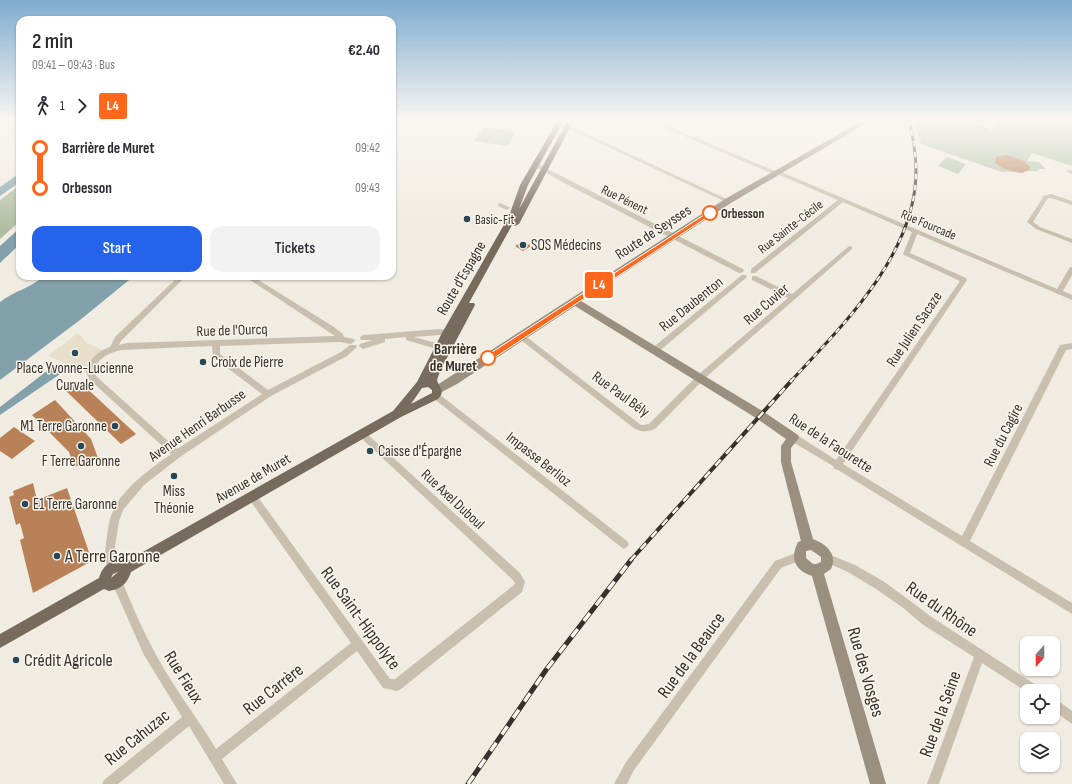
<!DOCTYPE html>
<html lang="en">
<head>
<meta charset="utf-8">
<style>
  body { margin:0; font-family:"Sofia Sans Condensed",sans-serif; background:#f2f2f3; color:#2b2b33; height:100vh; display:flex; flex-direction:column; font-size:15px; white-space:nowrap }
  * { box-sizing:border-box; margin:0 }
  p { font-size:13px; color:#7c7c81 }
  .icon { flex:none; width:22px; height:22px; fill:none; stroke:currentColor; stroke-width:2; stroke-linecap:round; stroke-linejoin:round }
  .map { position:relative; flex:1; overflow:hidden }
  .panel { position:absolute; left:16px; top:16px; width:380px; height:264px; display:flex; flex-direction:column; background:#fff; border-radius:12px; box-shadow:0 1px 3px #0004 }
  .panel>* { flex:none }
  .badge { padding:0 8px; border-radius:3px; font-size:14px; line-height:26px }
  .needle { width:26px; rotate:201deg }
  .fabs { position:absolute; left:1020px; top:636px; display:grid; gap:8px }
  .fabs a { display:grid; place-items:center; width:40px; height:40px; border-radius:8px; background:#fff; box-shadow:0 1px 3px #0004; font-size:20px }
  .map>.badge { position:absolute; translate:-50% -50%; box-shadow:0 0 0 2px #fff }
  .legs { display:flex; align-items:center; gap:6px; height:44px; padding:0 16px; font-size:13px }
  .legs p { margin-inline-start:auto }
  .headline { display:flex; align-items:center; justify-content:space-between; height:68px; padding:0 16px }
  h1 { font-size:22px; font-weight:600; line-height:30px }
  .button { display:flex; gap:8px; margin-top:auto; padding:8px 16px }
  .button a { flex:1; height:46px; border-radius:12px; background:#2563eb; color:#fff; font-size:16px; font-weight:600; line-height:46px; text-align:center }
  .button a+a { background:#f2f2f3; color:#2b2b33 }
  ul { padding:0 16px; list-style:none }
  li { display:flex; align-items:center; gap:14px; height:40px; font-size:15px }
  li i { display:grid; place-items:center; width:6px; height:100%; margin:0 5px; background:currentColor }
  li i::after { content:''; width:10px; height:10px; margin:-5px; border:3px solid; border-radius:50%; background:#fff }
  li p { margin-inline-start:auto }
  li:first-child i { background:linear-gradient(#0000 50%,currentColor 0) }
  li:last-child i { background:linear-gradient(currentColor 50%,#0000 0) }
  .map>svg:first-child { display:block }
</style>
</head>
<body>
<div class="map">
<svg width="1072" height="784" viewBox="0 0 1072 784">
  <rect width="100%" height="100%" fill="#f1ece1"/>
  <g fill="#afbea2">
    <polygon points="914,120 968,120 992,131 1000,120 1052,120 1072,126 1072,166 1032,153 1027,161 1039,162 1046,169 1037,169 1039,171 1002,172 921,144"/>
    <polygon points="484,127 516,132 507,146 474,141"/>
    <polygon points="947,157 966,164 958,174 938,166"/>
    <polygon points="20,185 20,221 0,239 0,200"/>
  </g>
  <polygon fill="#e7dfca" points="78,333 87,343 102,350 89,363 85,371 48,356"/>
  <g fill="#83a1ab">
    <polygon points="20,173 20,182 0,196 0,187"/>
    <polygon points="20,228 20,244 0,263 0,246"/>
    <path d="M44,276H134L80,320L0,380V302C14,291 31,288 44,276Z"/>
    <polygon points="56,364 66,370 0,415 0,407"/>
  </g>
  <g fill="#b98157">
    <polygon points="1007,155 1024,161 1030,167 1029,170 1022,173 1014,172 1003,168 995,163 996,157"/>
    <polygon points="523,241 531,246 523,251 515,246"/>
    <polygon points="79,381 110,410 136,434 121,444 65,390"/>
    <polygon points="55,400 91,439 98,458 74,467 69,452 32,415"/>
    <polygon points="14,427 35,441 12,459 0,451 0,438"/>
    <polygon points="33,483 37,500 67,488 92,561 33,593 20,540 24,538 20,523 16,525 9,497 14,495 13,491"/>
  </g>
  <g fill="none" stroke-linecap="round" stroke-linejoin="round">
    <g fill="#c8bfae" fill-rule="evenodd">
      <polygon points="542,120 546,120 551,124 574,128 731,201 728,203 726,202 571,130 547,126 542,122"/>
      <polygon points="646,120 653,120 775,171 779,171 1057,289 1070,267 1072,267 1072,275 1063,291 1072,295 1072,300 917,234 910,253 966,278 967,280 843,464 962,536 1060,345 1072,343 1072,349 1066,350 970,541 1072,603 1072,614 838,470 834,469 833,466 791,441 790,438 791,435 794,434 797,435 836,460 960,281 904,255 903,254 912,232 843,202 755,273 751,273 751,269 838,200 777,174 773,174"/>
      <polygon points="536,163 743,269 744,271 741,273 739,273 566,184 534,166 533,165"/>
      <polygon points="1067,170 1072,170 1072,174 1067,172"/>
      <polygon points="1051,194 1072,201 1072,205 1051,198 1048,198 1033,222 1040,227 1072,239 1072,243 1036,229 1027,222 1044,196"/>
      <polygon points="500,203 509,207 510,208 507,210 498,206 498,204"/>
      <path d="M850,246L852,247V249L705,378L655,429C647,432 643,432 635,429L517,337L521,334L524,335L641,425H643L649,424L699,374L788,298L752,280V276H756L792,294L848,247Z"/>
      <polygon points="742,275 746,275 747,277 657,353 651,353 650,351 651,349"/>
      <path d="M179,276H186L121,341L119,345L127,343L335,336L244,276H252L334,327L343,334L344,337L354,339L355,341L351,344L340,342L220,346V354L268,390L341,352L350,345H356L357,347L347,356L271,396L180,457L144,485L123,510L119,521L115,546L117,568L115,571L112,573L109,571C104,562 105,548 107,537C108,526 110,515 116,505C128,484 152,468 171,454L90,380L85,370C91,358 98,351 110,347L115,337ZM212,346L213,357L262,394L177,449L96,376L93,370C98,358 109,353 121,350Z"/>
      <path d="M440,329C447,330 452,331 456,337L455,339L452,340L445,335H440L414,337L440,344L449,345L450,347L449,349L440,350L406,340V337L385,339V342L363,349L359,346L360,344L373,340H361L360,338L361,336L364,335Z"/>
      <polygon points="436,393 439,394 627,541 629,544 627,547 624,549 621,547 433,398 432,396 433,394"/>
      <path d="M362,430L365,432L520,573L525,582L522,592L401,689L397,691L383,688L357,651L222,759L237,784H224L189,726L118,784H102L104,780L182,717L144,655L112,583L113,579L117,578L121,579C131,602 140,625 152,647C170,683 195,714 216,749L351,643L249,499L247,496L249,493L252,492L255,493L390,679H395L514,585L515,583L512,579L359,436L358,434L359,432Z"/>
      <polygon points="798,552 801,554 803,557 801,560 781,568 634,770 627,784 614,784 626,762 775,561"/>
      <polygon points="828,554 855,565 883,581 909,600 930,616 1039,687 1041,691 1027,691 1027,692 982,663 939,784 927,784 974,657 922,624 902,607 876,589 848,572 825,562 823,559 825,556"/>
      <polygon points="1053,697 1072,711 1072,724 1053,710"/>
    </g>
    <path fill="#9b8f7f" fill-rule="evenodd" d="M864,120H872L731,203L581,301L764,412L798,435L799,438L791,448V462L813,539C826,544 838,554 831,569L824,574L886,784H870L812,576C794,570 790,558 798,542L801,541L781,462V446L786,439L756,418L575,306L457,384L438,394L434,393L433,390L434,387L725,199ZM811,550L821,557V562L816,564H813L806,558V551Z"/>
    <path fill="#776b5e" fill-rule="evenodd" d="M558,120H564L528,185L519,209L568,120H574L519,224L515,226L512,225L469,303H474L475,305L440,371L437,380C439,388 446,391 438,399L401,417L131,572C127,584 121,589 109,591L104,589L0,648V634L99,578C102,566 113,557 125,562L393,411L417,382L442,333L509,216L520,185ZM428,387L432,390V393L411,404L422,388ZM118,572L111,578L113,574Z"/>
    <g stroke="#37312b" stroke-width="3">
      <path id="rail-far2" d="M791,381C843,325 916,254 916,171C916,153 913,137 909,120"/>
    </g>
    <g stroke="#37312b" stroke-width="4">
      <polyline id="rail-far1" points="630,561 792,380"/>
    </g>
    <g stroke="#37312b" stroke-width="5">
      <polyline id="rail" points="468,784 546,670 631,560"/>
    </g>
    <use href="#rail-far2" stroke="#f9f5ed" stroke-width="2" stroke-dasharray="5.5" stroke-linecap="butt"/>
    <use href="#rail-far1" stroke="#f9f5ed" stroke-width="2.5" stroke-dasharray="8" stroke-linecap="butt"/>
    <use href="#rail" stroke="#f9f5ed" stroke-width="3.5" stroke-dasharray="10" stroke-linecap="butt"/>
  </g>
  <linearGradient id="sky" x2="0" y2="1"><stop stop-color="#7facd0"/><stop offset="0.52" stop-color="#f9f6f2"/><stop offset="1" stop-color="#f9f6f2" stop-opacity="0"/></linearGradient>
  <rect width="1072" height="230" fill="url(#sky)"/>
  <polygon fill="#ff671b" stroke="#fff" points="710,211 713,213 712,214 491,360 486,360 486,356"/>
  <g fill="#fff" stroke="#ff671b" stroke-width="2">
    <circle cx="710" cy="213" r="7"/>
    <circle cx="488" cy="358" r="7"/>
  </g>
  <g fill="#254854" stroke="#f9f5ed" stroke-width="1.5">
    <circle cx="467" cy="219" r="4"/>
    <circle cx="523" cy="245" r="4"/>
    <circle cx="75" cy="353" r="4"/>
    <circle cx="203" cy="362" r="4"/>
    <circle cx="115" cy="426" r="4"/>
    <circle cx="81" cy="446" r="4"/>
    <circle cx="370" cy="451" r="4"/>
    <circle cx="174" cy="476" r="4"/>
    <circle cx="25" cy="504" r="4"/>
    <circle cx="57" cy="556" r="4"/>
    <circle cx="16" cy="660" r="4"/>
  </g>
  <g text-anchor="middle" stroke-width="3" stroke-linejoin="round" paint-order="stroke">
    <g font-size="13" fill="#37312b" stroke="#f9f5ed">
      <text transform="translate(625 199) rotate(26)" y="5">Rue Pénent</text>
      <text transform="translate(929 224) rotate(23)" y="5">Rue Fourcade</text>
      <text transform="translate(790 226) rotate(-38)" y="5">Rue Sainte-Cécile</text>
    </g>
    <g font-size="13" font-weight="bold" fill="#37312b" stroke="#f9f5ed" text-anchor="start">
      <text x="721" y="218">Orbesson</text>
    </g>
    <g font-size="13" fill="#37312b" stroke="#f9f5ed" text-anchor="start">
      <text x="475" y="224">Basic-Fit</text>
    </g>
    <g font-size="15" fill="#37312b" stroke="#f9f5ed">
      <text transform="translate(653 232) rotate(-33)" y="5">Route de Seysses</text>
      <text transform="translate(461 278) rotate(-60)" y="5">Route d'Espagne</text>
      <text transform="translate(691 304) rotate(-39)" y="5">Rue Daubenton</text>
      <text transform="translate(766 304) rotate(-41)" y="5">Rue Cuvier</text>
      <text transform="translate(914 329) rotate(-56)" y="5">Rue Julien Sacaze</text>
      <text transform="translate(232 330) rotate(-2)" y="5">Rue de l'Ourcq</text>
      <text transform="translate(621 394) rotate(36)" y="5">Rue Paul Bély</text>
      <text transform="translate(197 425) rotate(-35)" y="5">Avenue Henri Barbusse</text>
      <text transform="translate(1003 435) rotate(-63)" y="5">Rue du Cagire</text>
      <text transform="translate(831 443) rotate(33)" y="5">Rue de la Faourette</text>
      <text transform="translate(539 459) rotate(38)" y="5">Impasse Berlioz</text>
      <text transform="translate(253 478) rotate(-30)" y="5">Avenue de Muret</text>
      <text transform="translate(453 499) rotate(43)" y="5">Rue Axel Duboul</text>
    </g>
    <g font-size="15" fill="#37312b" stroke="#f9f5ed" text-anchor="start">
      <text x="531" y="250">SOS Médecins</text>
      <text x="211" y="367">Croix de Pierre</text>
      <text x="75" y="373" text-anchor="middle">Place Yvonne-Lucienne<tspan x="75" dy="17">Curvale</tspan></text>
      <text x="107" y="431" text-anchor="end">M1 Terre Garonne</text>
      <text x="378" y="456">Caisse d'Épargne</text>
      <text x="81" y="466" text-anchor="middle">F Terre Garonne</text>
      <text x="174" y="496" text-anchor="middle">Miss<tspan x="174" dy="17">Théonie</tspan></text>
      <text x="33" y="509">E1 Terre Garonne</text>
    </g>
    <g font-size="15" font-weight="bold" fill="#37312b" stroke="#f9f5ed" text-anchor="end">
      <text x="477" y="354">Barrière<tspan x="477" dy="17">de Muret</tspan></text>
    </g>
    <g font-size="18" fill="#37312b" stroke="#f9f5ed" text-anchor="start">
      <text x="65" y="562">A Terre Garonne</text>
      <text x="24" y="666">Crédit Agricole</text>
    </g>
    <g font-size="18" fill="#37312b" stroke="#f9f5ed">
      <text transform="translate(942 609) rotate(35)" y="6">Rue du Rhône</text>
      <text transform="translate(361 618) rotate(54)" y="6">Rue Saint-Hippolyte</text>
      <text transform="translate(691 655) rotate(-54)" y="6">Rue de la Beauce</text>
      <text transform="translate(866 672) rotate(74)" y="6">Rue des Vosges</text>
      <text transform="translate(184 677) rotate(58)" y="6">Rue Fieux</text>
      <text transform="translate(273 689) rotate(-38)" y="6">Rue Carrère</text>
      <text transform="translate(940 714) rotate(-70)" y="6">Rue de la Seine</text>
      <text transform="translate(137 737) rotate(-39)" y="6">Rue Cahuzac</text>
    </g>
  </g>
</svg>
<div class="fabs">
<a><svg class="needle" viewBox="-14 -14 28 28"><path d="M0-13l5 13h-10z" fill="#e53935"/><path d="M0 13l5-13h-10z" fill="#7c7c81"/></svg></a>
<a><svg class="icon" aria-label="locate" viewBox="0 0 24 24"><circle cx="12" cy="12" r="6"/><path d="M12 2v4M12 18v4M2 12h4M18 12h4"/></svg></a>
<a><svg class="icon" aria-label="layers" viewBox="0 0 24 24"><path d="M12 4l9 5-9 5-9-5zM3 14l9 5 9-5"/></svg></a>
</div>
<b class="badge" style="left:599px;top:285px;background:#ff671b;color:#fff">L4</b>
<section class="panel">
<div class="headline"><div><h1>2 min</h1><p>09:41 – 09:43 · Bus</p></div><b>€2.40</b></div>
<div class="legs"><svg class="icon" aria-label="walk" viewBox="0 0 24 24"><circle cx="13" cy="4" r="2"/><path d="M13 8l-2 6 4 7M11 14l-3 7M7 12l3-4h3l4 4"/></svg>1<svg class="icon" aria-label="forward" viewBox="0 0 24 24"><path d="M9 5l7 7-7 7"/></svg><b class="badge" style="background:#ff671b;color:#fff">L4</b></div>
<ul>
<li><i style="color:#ff671b"></i><b>Barrière de Muret</b><p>09:42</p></li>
<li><i style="color:#ff671b"></i><b>Orbesson</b><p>09:43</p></li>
</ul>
<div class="button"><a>Start</a><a>Tickets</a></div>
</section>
</div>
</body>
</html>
